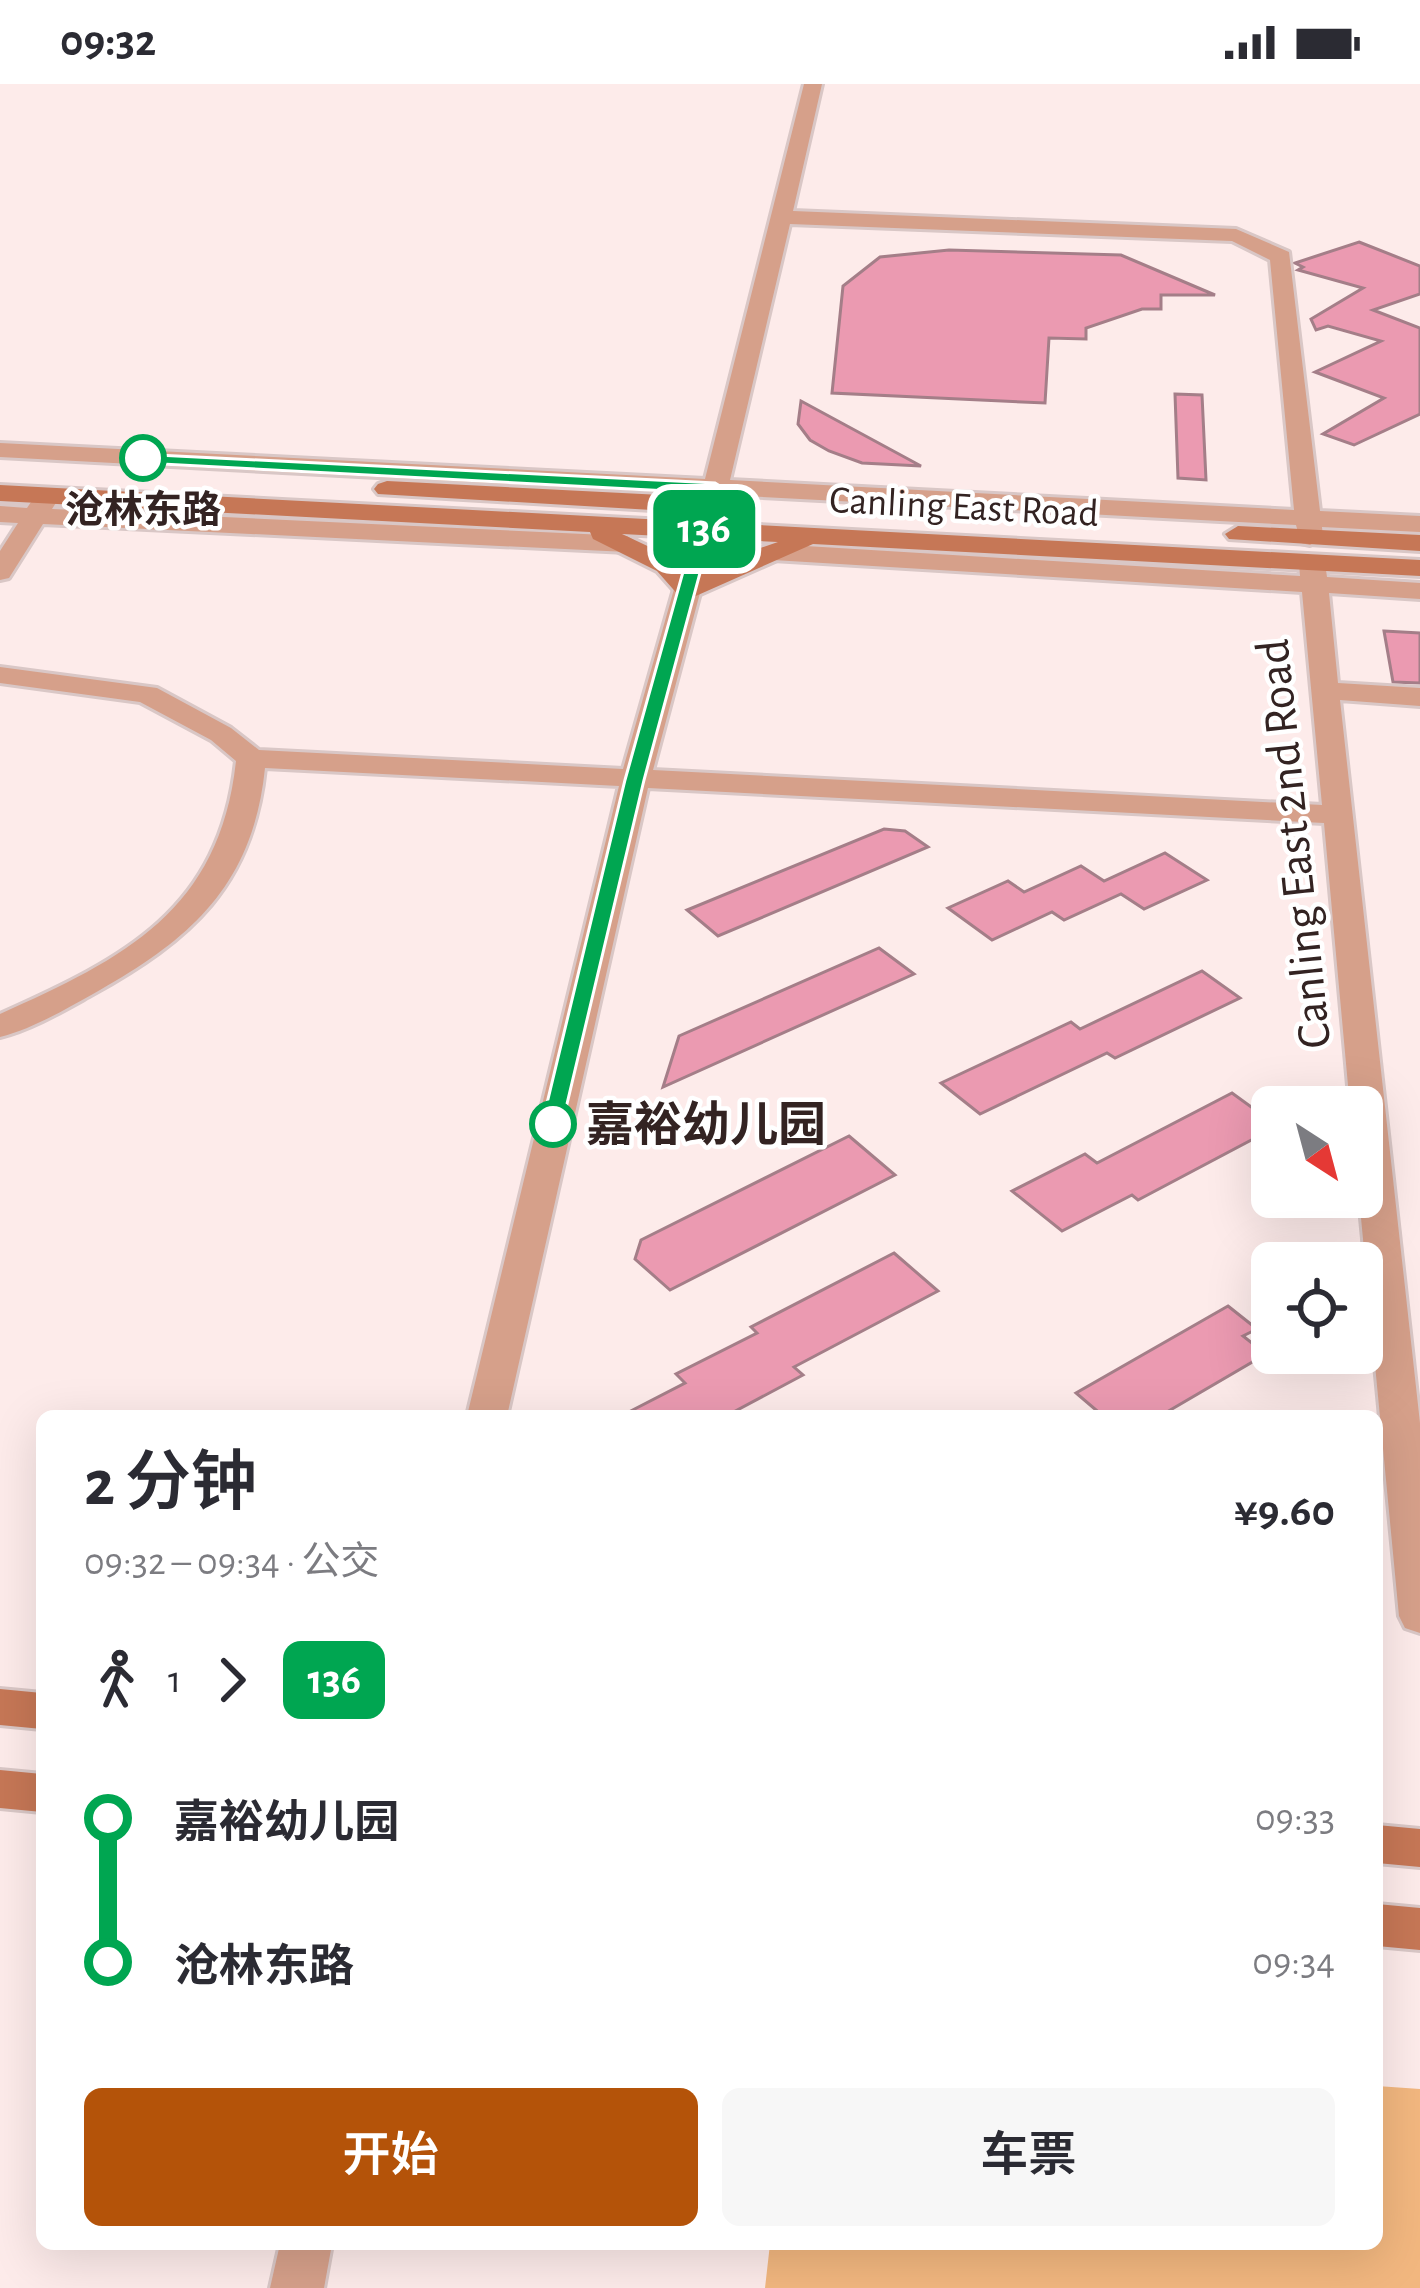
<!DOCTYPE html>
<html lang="zh">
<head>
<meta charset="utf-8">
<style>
  body { margin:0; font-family:"Alegreya Sans","Noto Sans SC",sans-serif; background:#f7f7f7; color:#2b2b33; height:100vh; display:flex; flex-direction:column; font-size:45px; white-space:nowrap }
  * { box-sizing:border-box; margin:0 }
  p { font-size:39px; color:#7c7c81 }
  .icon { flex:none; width:66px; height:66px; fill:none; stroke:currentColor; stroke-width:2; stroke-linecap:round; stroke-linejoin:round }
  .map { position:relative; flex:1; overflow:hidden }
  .sheet { position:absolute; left:36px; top:1326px; width:1347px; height:840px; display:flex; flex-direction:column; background:#fff; border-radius:18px; box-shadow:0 12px 48px #0002 }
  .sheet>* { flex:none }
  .badge { padding:0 24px; border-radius:18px; font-size:42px; line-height:78px }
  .needle { width:78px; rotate:144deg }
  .fabs { position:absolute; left:1251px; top:1002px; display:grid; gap:24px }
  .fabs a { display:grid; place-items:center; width:132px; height:132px; border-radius:18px; background:#fff; box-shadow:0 12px 48px #0002; font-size:60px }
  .map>.badge { position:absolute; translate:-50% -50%; box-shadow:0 0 0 6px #fff }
  .legs { display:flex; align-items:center; gap:18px; height:132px; padding:0 48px; font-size:39px }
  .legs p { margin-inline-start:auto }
  .summary { display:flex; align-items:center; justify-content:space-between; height:204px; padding:0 48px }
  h1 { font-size:66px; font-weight:600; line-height:90px }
  .action { display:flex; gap:24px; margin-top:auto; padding:24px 48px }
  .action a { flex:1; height:138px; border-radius:18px; background:#b45309; color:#fff; font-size:48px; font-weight:600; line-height:138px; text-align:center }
  .action a+a { background:#f7f7f7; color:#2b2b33 }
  ul { padding:0 48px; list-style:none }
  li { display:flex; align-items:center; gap:42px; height:144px; font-size:45px }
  li i { display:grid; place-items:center; width:18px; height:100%; margin:0 15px; background:currentColor }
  li i::after { content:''; width:30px; height:30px; margin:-15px; border:9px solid; border-radius:50%; background:#fff }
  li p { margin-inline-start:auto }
  li:first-child i { background:linear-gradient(#0000 50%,currentColor 0) }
  li:last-child i { background:linear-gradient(currentColor 50%,#0000 0) }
  .status { display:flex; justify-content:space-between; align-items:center; height:84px; padding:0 60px; background:#fff; direction:ltr }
  .status svg { height:33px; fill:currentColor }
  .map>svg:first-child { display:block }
</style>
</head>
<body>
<div class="status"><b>09:32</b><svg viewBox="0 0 49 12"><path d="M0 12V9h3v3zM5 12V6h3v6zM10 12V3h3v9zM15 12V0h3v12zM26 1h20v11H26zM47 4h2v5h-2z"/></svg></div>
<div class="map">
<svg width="1420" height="2204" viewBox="0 0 1420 2204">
  <rect width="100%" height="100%" fill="#fdebea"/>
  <polygon fill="#f2b77f" points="1377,2002 1420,2005 1420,2204 765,2204 770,2160 1377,2160"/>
  <g fill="#eb9ab1" stroke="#a47e88" stroke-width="3">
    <polygon points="1359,158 1420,182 1420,210 1373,226 1420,244 1420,330 1354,361 1323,350 1384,314 1315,288 1381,257 1328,242 1316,246 1311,235 1363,204 1298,186 1303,183 1295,179"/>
    <polygon points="949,166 1121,171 1215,211 1161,211 1161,225 1142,225 1086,244 1086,255 1049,254 1045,319 832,309 843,202 880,173"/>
    <polygon points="1175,310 1202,311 1206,396 1178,394"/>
    <polygon points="801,317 921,382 862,379 829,367 810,356 798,340"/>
    <polygon points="1384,547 1420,549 1420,599 1393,598"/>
    <polygon points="884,745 905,747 928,763 718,852 687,826"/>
    <polygon points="1165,769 1207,796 1144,825 1121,810 1064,836 1052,828 992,856 948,824 1008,797 1024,808 1081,782 1104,797"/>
    <polygon points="879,864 914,890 663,1003 679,952"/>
    <polygon points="1202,887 1240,914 1115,974 1107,969 980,1030 941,999 1071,938 1080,945"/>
    <polygon points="1232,1009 1272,1038 1272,1045 1138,1116 1132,1111 1062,1147 1012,1107 1085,1070 1097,1079"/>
    <polygon points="849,1052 895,1091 670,1206 635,1175 641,1156"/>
    <polygon points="894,1169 938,1207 794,1283 803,1291 726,1332 621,1332 685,1299 676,1290 757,1249 751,1243"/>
    <polygon points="1228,1222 1257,1245 1243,1252 1266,1270 1160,1332 1103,1332 1076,1309"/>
  </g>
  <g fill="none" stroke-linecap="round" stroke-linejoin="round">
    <g stroke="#d9c7c6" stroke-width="6">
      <g id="street">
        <path d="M804,0H822L793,127L1236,145L1289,168L1320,427L1420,432V448L1322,443L1323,453L1310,461L1301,459L1296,441L726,411L653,686L1322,721L1302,508L773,476L760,468L773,460L1300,492L1299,479L1312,471L1325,479L1327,493L1420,499V515L1329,509L1338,599L1420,604V622L1340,616L1420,1339V1549L1405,1544L1399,1532L1359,1113L1362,1023H1350L1324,739L648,704L507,1332H467L619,702L265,684C253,802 190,856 93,910C64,926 32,945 0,953V930C125,874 220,826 236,677L211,656L140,618L0,599V583L157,604L231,644L259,666L623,685L701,410L0,373V359L705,395ZM790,140L1232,157L1270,176L1294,426L730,396Z"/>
        <polygon points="46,406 59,414 52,425 627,452 640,460 627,468 43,440 9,494 0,496 0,467 18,439 0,438 0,422 27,424 37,409"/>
        <polygon points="280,2160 332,2160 324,2204 270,2204"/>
      </g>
    </g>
    <g stroke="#d9c7c6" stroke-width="6">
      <g id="secondary">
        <polygon points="387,397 721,414 734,422 721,430 378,410 374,405 378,400"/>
        <path d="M0,401L1420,476V492L813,460L689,515L680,513L657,487L593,455L590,448L0,417ZM622,450L778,458L725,476L692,494L675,475Z"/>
        <polygon points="1238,442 1420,451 1420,467 1229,455 1225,450"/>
        <polygon points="0,1605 42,1609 42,1645 0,1641"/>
        <polygon points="0,1686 42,1690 42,1728 0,1724"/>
        <polygon points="1377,1741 1420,1745 1420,1783 1377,1779"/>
        <polygon points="1377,1820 1420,1824 1420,1866 1377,1862"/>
      </g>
    </g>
    <use href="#street" fill="#d6a08a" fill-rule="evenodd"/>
    <use href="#secondary" fill="#c67756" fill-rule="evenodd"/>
  </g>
  <polygon fill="#00a651" stroke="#fff" stroke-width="3" points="137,370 715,399 723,404 644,696 561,1045 545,1045 542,1040 625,696 705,409 143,379 135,374"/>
  <g fill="#fff" stroke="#00a651" stroke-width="6">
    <circle cx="143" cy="374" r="21"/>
    <circle cx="553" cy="1040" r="21"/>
  </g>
  <g text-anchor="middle" stroke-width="9" stroke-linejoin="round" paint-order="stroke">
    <g font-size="39" fill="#332322" stroke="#fff">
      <text transform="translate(964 421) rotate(3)" y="14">Canling East Road</text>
    </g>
    <g font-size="39" font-weight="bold" fill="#332322" stroke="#fff">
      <text x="143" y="439">沧林东路</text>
    </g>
    <g font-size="48" fill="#332322" stroke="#fff">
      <text transform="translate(1292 760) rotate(-96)" y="17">Canling East 2nd Road</text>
    </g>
    <g font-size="48" font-weight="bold" fill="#332322" stroke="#fff" text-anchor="start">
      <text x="586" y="1057">嘉裕幼儿园</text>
    </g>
  </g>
</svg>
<div class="fabs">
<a><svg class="needle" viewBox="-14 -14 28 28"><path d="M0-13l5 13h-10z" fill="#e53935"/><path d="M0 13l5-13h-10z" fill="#7c7c81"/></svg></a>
<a><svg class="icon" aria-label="locate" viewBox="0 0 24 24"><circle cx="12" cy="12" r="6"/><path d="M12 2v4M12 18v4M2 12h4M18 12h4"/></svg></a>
</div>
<b class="badge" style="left:704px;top:445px;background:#00a651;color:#fff">136</b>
<section class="sheet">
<div class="summary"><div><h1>2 分钟</h1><p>09:32 – 09:34 · 公交</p></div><b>¥9.60</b></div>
<div class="legs"><svg class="icon" aria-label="walk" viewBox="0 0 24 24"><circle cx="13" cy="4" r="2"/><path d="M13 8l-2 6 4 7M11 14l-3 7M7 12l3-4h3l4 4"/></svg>1<svg class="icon" aria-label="forward" viewBox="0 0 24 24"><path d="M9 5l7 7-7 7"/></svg><b class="badge" style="background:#00a651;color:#fff">136</b></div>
<ul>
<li><i style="color:#00a651"></i><b>嘉裕幼儿园</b><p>09:33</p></li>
<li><i style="color:#00a651"></i><b>沧林东路</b><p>09:34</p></li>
</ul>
<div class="action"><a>开始</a><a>车票</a></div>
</section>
</div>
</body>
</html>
